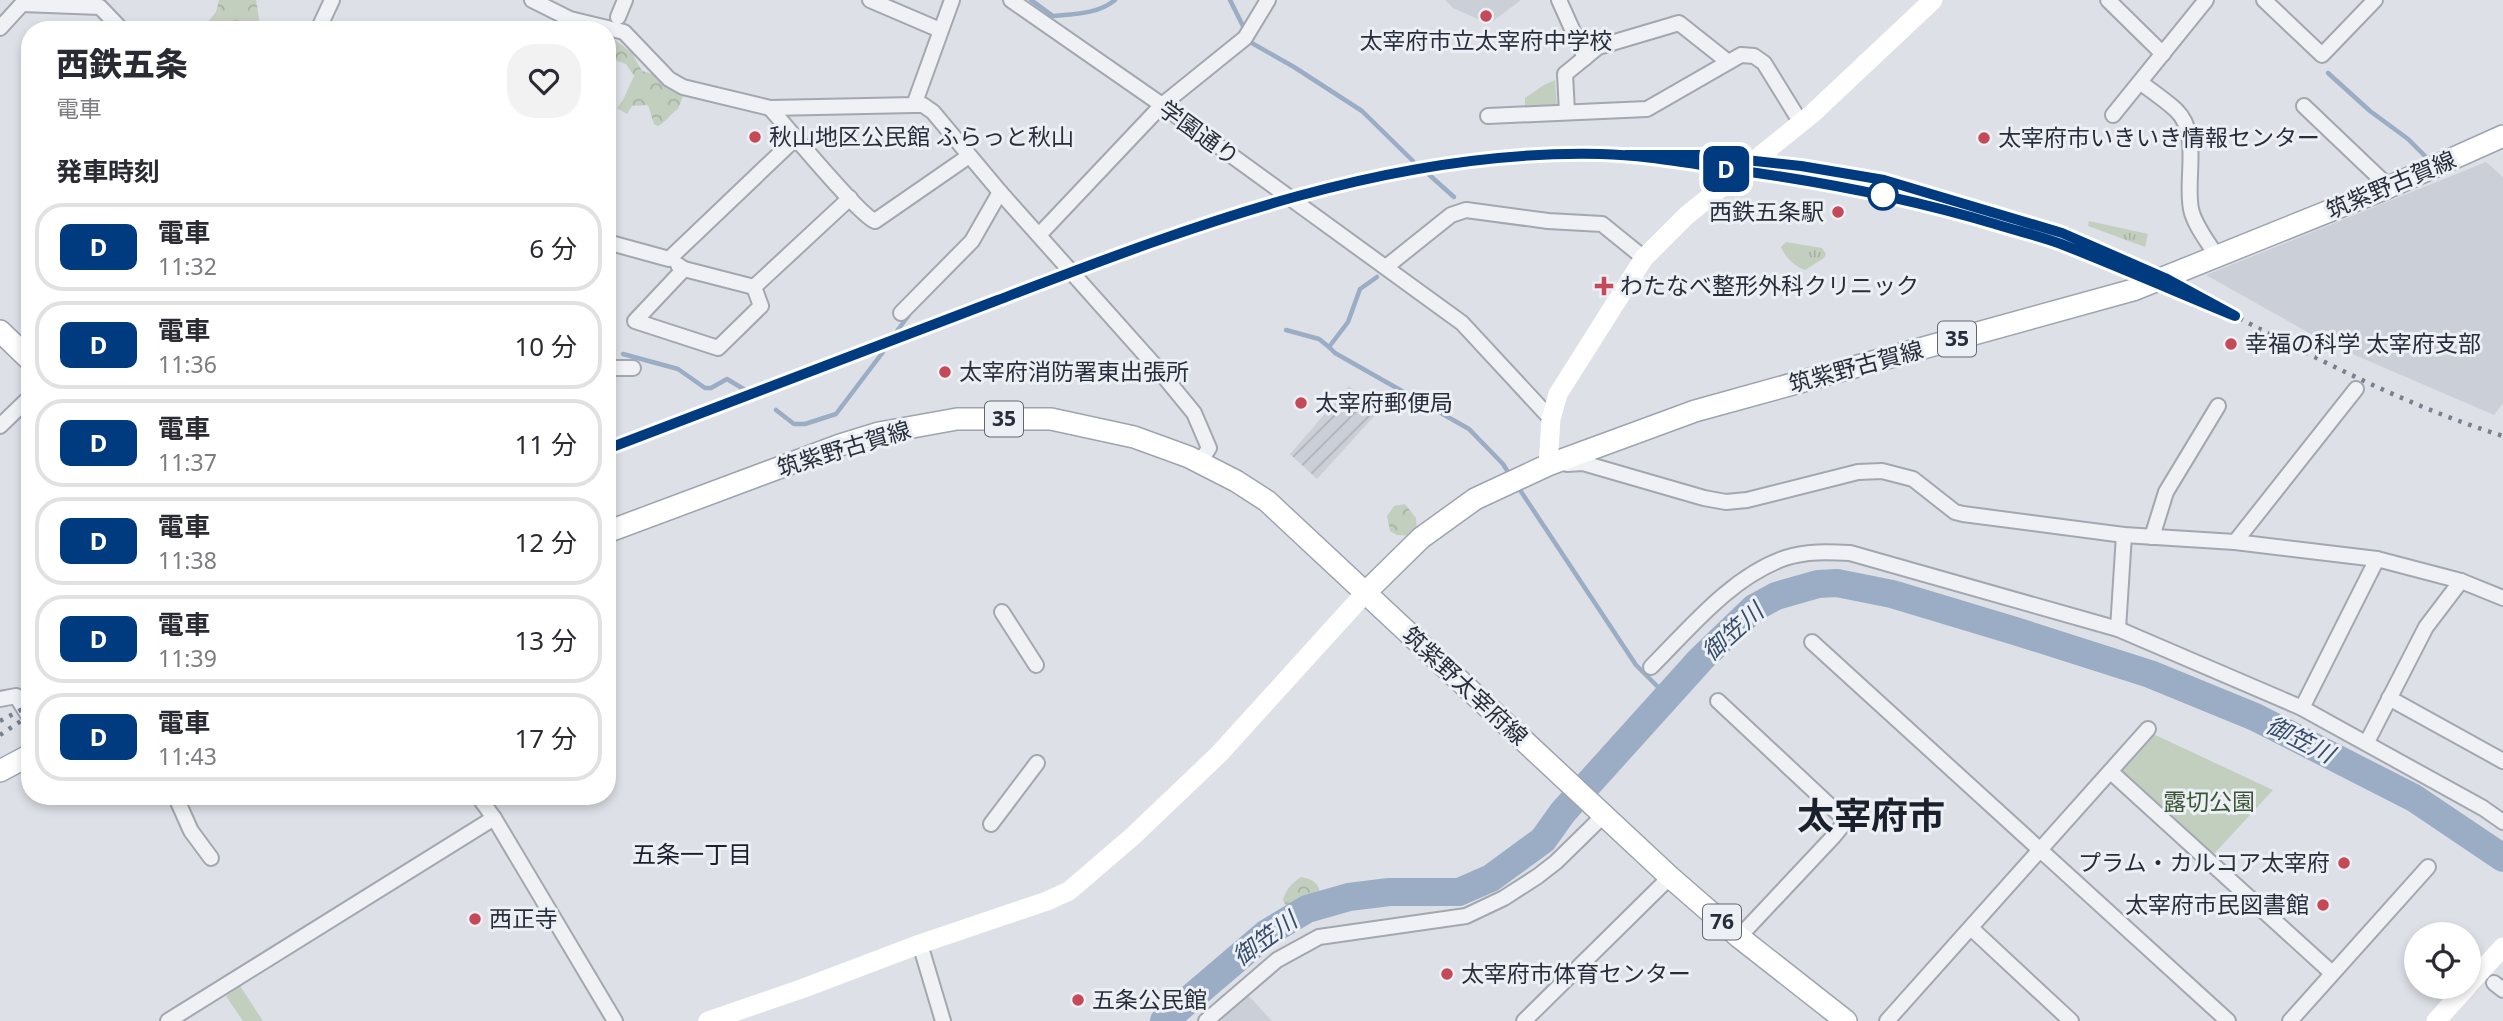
<!DOCTYPE html>
<html lang="ja">
<head>
<meta charset="utf-8">
<style>
  body { margin:0; font-family:"Noto Sans","Noto Sans JP",sans-serif; background:#f2f2f3; color:#2b2b33; height:100vh; display:flex; flex-direction:column; font-size:26px; white-space:nowrap }
  * { box-sizing:border-box; margin:0 }
  p { font-size:23px; color:#7c7c81 }
  .icon { flex:none; width:38px; height:38px; fill:none; stroke:currentColor; stroke-width:2; stroke-linecap:round; stroke-linejoin:round }
  .map { position:relative; flex:1; overflow:hidden }
  .details { position:absolute; left:21px; top:21px; width:595px; height:784px; display:flex; flex-direction:column; background:#fff; border-radius:28px; box-shadow:0 4px 10px #0003 }
  .details>* { flex:none }
  .badge { padding:0 14px; border-radius:10px; font-size:24px; line-height:46px }
  .tools { position:absolute; left:2404px; top:922px; display:grid; gap:14px }
  .tools a { display:grid; place-items:center; width:77px; height:77px; border-radius:50%; background:#fff; box-shadow:0 4px 10px #0003; font-size:35px }
  .map>.badge { position:absolute; translate:-50% -50%; box-shadow:0 0 0 4px #fff }
  h2 { padding:0 35px; font-size:26px; line-height:63px }
  .round { display:grid; place-items:center; flex:none; width:74px; height:74px; border-radius:28px; background:#f2f2f3 }
  .overview { display:flex; align-items:center; justify-content:space-between; height:119px; padding:0 35px }
  h1 { font-size:33px; font-weight:800; line-height:52px }
  ul { padding:0; list-style:none }
  li { display:flex; align-items:center; gap:21px; height:88px; margin:0 14px 10px; padding:0 21px; border:4px solid #e1e1e2; border-radius:28px }
  li div { flex:1 }
  li b { display:block; font-size:26px }
  li em { font-style:normal }
  li .badge { min-width:77px; font-weight:700; text-align:center }
  .map>svg:first-child { display:block }
</style>
</head>
<body>
<div class="map">
<svg width="2503" height="1021" viewBox="0 0 2503 1021">
  <defs>
    <pattern id="industrial-furrows" width="10" height="10" patternUnits="userSpaceOnUse" patternTransform="scale(1.75)"><rect width="10" height="10" fill="#cbcfd7"/><path d="M-1 1l2-2M0 10L10 0M9 11l2-2" fill="none" stroke="#aeb2b9"/></pattern>
    <pattern id="grass-tufts" width="24" height="20" patternUnits="userSpaceOnUse" patternTransform="scale(1.75)"><rect width="24" height="20" fill="#c2cfbe"/><path d="M3 7l-1-3M5 7V3M7 7l1-3M15 17l-1-3M17 17v-4M19 17l1-3" fill="none" stroke="#a7b2a4"/></pattern>
    <pattern id="forest-crowns" width="20" height="18" patternUnits="userSpaceOnUse" patternTransform="scale(1.75)"><rect width="20" height="18" fill="#c2cfbe"/><path d="M2 6a3 3 0 1 1 6 0M12 15a3 3 0 1 1 6 0" fill="none" stroke="#a7b2a4"/></pattern>
  </defs>
  <rect width="100%" height="100%" fill="#dde0e6"/>
  <g fill="#cbcfd7">
    <polygon points="1445,0 1521,0 1489,24 1453,8"/>
    <polygon points="2486,162 2503,177 2503,403 2494,415 2327,343 2206,275"/>
    <polygon points="1247,994 1272,1021 1222,1021 1219,1018"/>
  </g>
  <polygon fill="url(#industrial-furrows)" points="1349,386 1378,412 1317,479 1290,454"/>
  <g fill="url(#grass-tufts)">
    <polygon points="2089,221 2148,234 2145,247 2088,226"/>
    <path d="M1786,242L1822,248L1826,254L1824,258L1805,270C1795,267 1785,257 1781,247Z"/>
  </g>
  <g fill="url(#forest-crowns)">
    <polygon points="219,0 256,0 259,19 257,30 201,30 216,12"/>
    <path d="M614,39L632,53L642,71L660,76L664,86L683,96L678,109C670,114 666,122 658,126L654,124L648,105L632,106L627,114L617,108L623,100L634,76L626,64L610,58L607,44Z"/>
    <polygon points="1405,504 1416,518 1417,531 1412,536 1397,535 1390,531 1387,516 1394,506"/>
    <path d="M1301,877C1320,880 1322,890 1319,908L1312,913L1300,908L1286,917L1284,912L1287,908L1283,900C1286,889 1291,884 1301,877Z"/>
  </g>
  <g fill="#c2cfbe">
    <polygon points="1555,80 1557,107 1525,108 1525,98 1544,85"/>
    <polygon points="2151,733 2273,790 2212,856 2121,776 2121,766"/>
    <polygon points="240,986 263,1021 243,1021 226,996"/>
  </g>
  <g fill="none" stroke-linecap="round" stroke-linejoin="round">
    <g stroke="#9aadc4" stroke-width="4.5">
      <path d="M1031,0L1053,16C1075,14 1098,14 1115,0"/>
      <polyline points="1230,0 1245,30"/>
      <polyline points="1250,42 1294,67 1362,111 1413,161"/>
      <polyline points="2328,73 2370,111 2408,139 2425,156"/>
      <polyline points="1426,172 1454,197"/>
      <polyline points="956,266 976,245"/>
      <polyline points="1377,277 1360,289 1348,322 1329,347 1335,353 1469,429 1503,464 1511,477"/>
      <polyline points="1286,330 1319,339 1329,347"/>
      <polyline points="897,331 909,315"/>
      <polyline points="623,354 678,369 705,388 711,388 727,379 747,391"/>
      <polyline points="776,410 794,424 805,424 836,414 883,352"/>
      <polyline points="1518,487 1636,665 1668,697"/>
    </g>
    <polyline stroke="#9aadc4" stroke-width="28" points="1164,1021 1267,933 1307,909 1349,897 1389,892 1459,892 1491,878 1543,840 1563,812 1701,659 1754,608 1776,596 1818,584 1837,583 1892,594 2015,631 2150,674 2255,717 2365,773 2414,798 2503,858"/>
    <g stroke="#a3a7af" stroke-width="18">
      <g id="street">
        <polyline points="532,0 570,19 624,32 669,79 683,87 770,108 914,105 952,0"/>
        <polyline points="870,0 940,30"/>
        <polyline points="1011,0 1162,105 1462,323 1551,419"/>
        <polyline points="1559,0 1585,58"/>
        <polyline points="2108,0 2163,54"/>
        <polyline points="2264,0 2322,55 2375,0"/>
        <polyline points="618,17 625,0"/>
        <polyline points="0,28 22,4 100,7 122,30"/>
        <polyline points="318,30 332,0"/>
        <path d="M2141,83C2152,91 2165,100 2176,110C2201,134 2185,178 2191,209C2194,225 2209,243 2217,257"/>
        <polyline points="914,105 923,105 933,112 1000,192 1157,368 1194,413 1209,448 1200,462"/>
        <polyline points="2304,106 2389,187"/>
        <path d="M770,108C786,126 860,216 875,221L969,156"/>
        <polyline points="1567,112 1565,74 1598,47 1679,23 1727,61"/>
        <polyline points="2113,115 2206,0"/>
        <polyline points="1488,116 1647,109 1741,55 1754,56 1764,63 1801,123"/>
        <polyline points="1040,234 1162,105 1245,38 1268,0"/>
        <polyline points="607,242 669,259 796,138"/>
        <polyline points="678,265 684,269 754,287 850,198"/>
        <polyline points="1386,267 1451,215 1466,210 1548,221 1602,224 1644,258"/>
        <polyline points="684,269 635,321 718,348 761,306 754,287"/>
        <polyline points="901,313 972,241 1000,192"/>
        <polyline points="607,368 633,368"/>
        <polyline points="0,426 30,397"/>
        <polyline points="1567,464 1583,463 1704,498 1726,502 1747,500 1858,472 1882,471 1913,479 1955,512 1963,514 2124,535 2235,542 2377,559 2461,581 2503,598"/>
        <polyline points="2152,537 2166,492 2218,406"/>
        <polyline points="2235,542 2356,389"/>
        <polyline points="1002,612 1036,665"/>
        <polyline points="2118,629 2124,535"/>
        <polyline points="1812,642 2228,1021"/>
        <path d="M1651,667C1690,628 1731,577 1785,558C1806,551 1828,552 1850,553L2118,629L2302,708L2483,808L2503,822"/>
        <polyline points="2389,698 2503,761"/>
        <polyline points="0,699 16,696 30,718"/>
        <polyline points="1718,701 1842,817 1842,826 1833,837 1739,937"/>
        <polyline points="2302,708 2377,559"/>
        <polyline points="2367,742 2426,627 2461,581"/>
        <polyline points="2111,772 2332,973"/>
        <polyline points="478,796 494,818 615,1021"/>
        <polyline points="178,802 191,831 211,858"/>
        <polyline points="991,824 1037,763"/>
        <polyline points="1971,928 2071,1021"/>
        <polyline points="920,944 943,1021"/>
        <polyline points="2494,983 2503,990"/>
        <polyline points="168,1021 494,818"/>
        <polyline points="1206,1021 1277,960 1319,937 1466,916 1504,898 1538,876 1556,862 1604,815"/>
        <polyline points="1524,1021 1670,877"/>
        <polyline points="1887,1021 2148,729"/>
        <polyline points="2290,1021 2428,867"/>
      </g>
    </g>
    <g stroke="#9da4b0" stroke-width="24">
      <g id="primary">
        <polyline points="0,331 30,360"/>
        <polyline points="607,532 840,445 879,433 957,419 1051,419 1134,437 1189,457 1236,481 1267,501 1670,877 1739,937 1846,1021"/>
        <polyline points="1366,592 1421,538 1475,499 1548,465 1695,411 2133,290 2389,187 2503,136"/>
        <polyline points="0,771 30,755"/>
      </g>
    </g>
    <use href="#street" stroke="#eff1f4" stroke-width="14"/>
    <g stroke="#fff" stroke-width="19">
      <polyline points="1548,465 1551,419 1558,394 1644,258 1686,216 1813,113 1933,0"/>
      <polyline points="2469,984 2503,947"/>
      <polyline points="708,1021 804,988 920,944 1047,901 1069,891 1133,836 1219,754 1366,592"/>
      <polyline points="2436,1021 2467,987"/>
    </g>
    <use href="#primary" stroke="#fff" stroke-width="21"/>
    <g stroke="#77808e" stroke-width="4.5" stroke-dasharray="3.5 7" stroke-linecap="butt">
      <path d="M1695,165C1836,180 1977,210 2108,264"/>
      <path d="M607,449C764,390 920,328 1077,270C1195,226 1317,180 1443,164C1587,146 1740,149 1883,179C1941,192 2000,212 2056,231C2120,252 2178,287 2237,317C2323,362 2410,407 2503,436"/>
      <polyline points="0,721 30,705"/>
      <polyline points="0,735 30,715"/>
    </g>
  </g>
  <g fill="none" stroke-linecap="round" stroke-linejoin="round">
    <g stroke="#fff" stroke-width="16">
      <path id="line" d="M607,449C738,400 868,349 998,300C1192,226 1390,149 1601,154C1643,155 1686,163 1728,169C1819,181 1908,198 1995,224C2017,231 2040,236 2061,244C2119,267 2177,292 2235,316L2165,278L2062,233L1884,180L1801,166L1701,155H1627"/>
    </g>
    <use href="#line" stroke="#003b80" stroke-width="10"/>
  </g>
  <g fill="#c44959" stroke="#eceff4" stroke-width="2.5">
    <circle cx="1486" cy="16" r="7"/>
    <circle cx="755" cy="137" r="7"/>
    <circle cx="1984" cy="138" r="7"/>
    <circle cx="1838" cy="212" r="7"/>
    <path d="M1600.5 275.5h7v7h7v7h-7v7h-7v-7h-7v-7h7z"/>
    <circle cx="2231" cy="344" r="7"/>
    <circle cx="945" cy="372" r="7"/>
    <circle cx="1301" cy="403" r="7"/>
    <circle cx="2344" cy="863" r="7"/>
    <circle cx="2323" cy="905" r="7"/>
    <circle cx="475" cy="919" r="7"/>
    <circle cx="1447" cy="974" r="7"/>
    <circle cx="1078" cy="1000" r="7"/>
  </g>
  <circle fill="#fff" stroke="#003b80" stroke-width="3.5" cx="1883" cy="195" r="14"/>
  <g text-anchor="middle" stroke-width="6" stroke-linejoin="round" paint-order="stroke">
    <g fill="#eceff4" stroke="#626872" stroke-width="2">
      <rect x="1938" y="321.5" width="38" height="35" rx="5"/>
      <rect x="985" y="401.5" width="38" height="35" rx="5"/>
      <rect x="1703" y="904.5" width="38" height="35" rx="5"/>
    </g>
    <g font-size="21" font-weight="bold" fill="#272e3b">
      <text x="1957" y="346">35</text>
      <text x="1004" y="426">35</text>
      <text x="1722" y="929">76</text>
    </g>
    <g font-size="23" fill="#272e3b" stroke="#eceff4" text-anchor="start">
      <text x="1486" y="49" text-anchor="middle">太宰府市立太宰府中学校</text>
      <text x="769" y="145">秋山地区公民館 ふらっと秋山</text>
      <text x="1998" y="146">太宰府市いきいき情報センター</text>
      <text x="1824" y="220" text-anchor="end">西鉄五条駅</text>
      <text x="1620" y="294">わたなべ整形外科クリニック</text>
      <text x="2245" y="352">幸福の科学 太宰府支部</text>
      <text x="959" y="380">太宰府消防署東出張所</text>
      <text x="1315" y="411">太宰府郵便局</text>
      <text x="2330" y="871" text-anchor="end">プラム・カルコア太宰府</text>
      <text x="2309" y="913" text-anchor="end">太宰府市民図書館</text>
      <text x="489" y="927">西正寺</text>
      <text x="1461" y="982">太宰府市体育センター</text>
      <text x="1092" y="1008">五条公民館</text>
    </g>
    <g font-size="23" fill="#272e3b" stroke="#eceff4">
      <text transform="translate(1199 133) rotate(36)" y="8">学園通り</text>
      <text transform="translate(2391 185) rotate(-23)" y="8">筑紫野古賀線</text>
      <text transform="translate(1856 367) rotate(-15)" y="8">筑紫野古賀線</text>
      <text transform="translate(844 449) rotate(-17)" y="8">筑紫野古賀線</text>
      <text transform="translate(1465 686) rotate(43)" y="8">筑紫野太宰府線</text>
    </g>
    <g font-size="23" fill="#3b5636" stroke="#eceff4">
      <text x="2209" y="810">露切公園</text>
    </g>
    <g font-size="24" font-style="italic" fill="#354c6c" stroke="#eceff4">
      <text transform="translate(1733 632) rotate(-42)" y="8">御笠川</text>
      <text transform="translate(2300 740) rotate(27)" y="8">御笠川</text>
      <text transform="translate(1265 939) rotate(-36)" y="8">御笠川</text>
    </g>
    <g font-size="24" fill="#1a202c" stroke="#eceff4">
      <text x="692" y="863">五条一丁目</text>
    </g>
    <g font-size="37" font-weight="bold" fill="#1a202c" stroke="#eceff4">
      <text x="1871" y="829">太宰府市</text>
    </g>
  </g>
</svg>
<div class="tools">
<a><svg class="icon" aria-label="locate" viewBox="0 0 24 24"><circle cx="12" cy="12" r="6"/><path d="M12 2v4M12 18v4M2 12h4M18 12h4"/></svg></a>
</div>
<b class="badge" style="left:1726px;top:169px;background:#003b80;color:#fff">D</b>
<section class="details">
<div class="overview"><div><h1>西鉄五条</h1><p>電車</p></div><a class="round"><svg class="icon" aria-label="heart" viewBox="0 0 24 24"><path d="M12 20l-8-8c-3-5 5-10 8-4 3-6 11-1 8 4z"/></svg></a></div>
<h2>発車時刻</h2>
<ul>
<li><span class="badge" style="background:#003b80;color:#fff">D</span><div><b>電車</b><p>11:32</p></div><em>6 分</em></li>
<li><span class="badge" style="background:#003b80;color:#fff">D</span><div><b>電車</b><p>11:36</p></div><em>10 分</em></li>
<li><span class="badge" style="background:#003b80;color:#fff">D</span><div><b>電車</b><p>11:37</p></div><em>11 分</em></li>
<li><span class="badge" style="background:#003b80;color:#fff">D</span><div><b>電車</b><p>11:38</p></div><em>12 分</em></li>
<li><span class="badge" style="background:#003b80;color:#fff">D</span><div><b>電車</b><p>11:39</p></div><em>13 分</em></li>
<li><span class="badge" style="background:#003b80;color:#fff">D</span><div><b>電車</b><p>11:43</p></div><em>17 分</em></li>
</ul>
</section>
</div>
</body>
</html>
